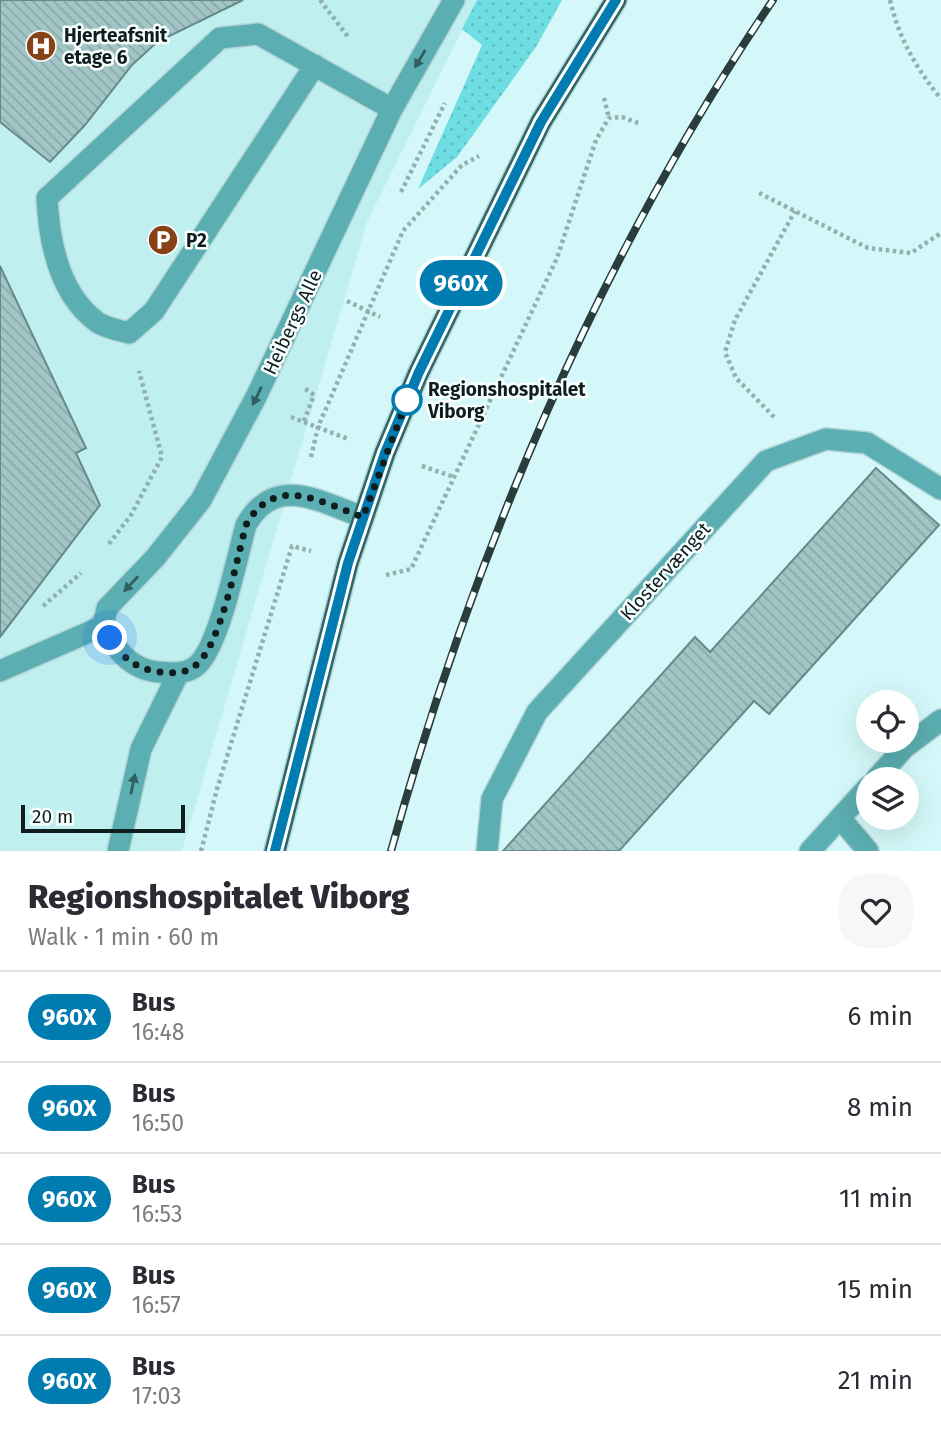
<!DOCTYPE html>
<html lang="en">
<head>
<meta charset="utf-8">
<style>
  body { margin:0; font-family:"Fira Sans",sans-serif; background:#f7f7f7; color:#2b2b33; height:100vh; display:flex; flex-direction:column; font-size:26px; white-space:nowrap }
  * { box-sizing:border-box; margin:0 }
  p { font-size:23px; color:#7c7c81 }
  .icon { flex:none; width:38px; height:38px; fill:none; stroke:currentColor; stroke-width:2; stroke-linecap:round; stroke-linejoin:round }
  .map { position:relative; height:851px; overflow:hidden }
  .side { display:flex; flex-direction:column; background:#fff; flex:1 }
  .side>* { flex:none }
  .badge { padding:0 14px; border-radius:23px; font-size:24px; line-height:46px }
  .buttons { position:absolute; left:856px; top:690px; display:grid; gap:14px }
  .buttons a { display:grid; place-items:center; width:63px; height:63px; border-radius:50%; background:#fff; box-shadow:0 7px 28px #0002; font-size:35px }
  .scale { position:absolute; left:21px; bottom:18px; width:164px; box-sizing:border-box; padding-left:7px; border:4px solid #0f1d1d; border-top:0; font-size:19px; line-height:24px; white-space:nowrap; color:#0f1d1d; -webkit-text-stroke:5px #f8ffff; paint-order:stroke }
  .you { position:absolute; width:35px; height:35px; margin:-18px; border:5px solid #fff; border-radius:50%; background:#1a73e8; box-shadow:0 0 0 10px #1a73e833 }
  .map>.badge { position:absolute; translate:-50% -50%; box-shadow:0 0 0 4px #fff }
  .round { display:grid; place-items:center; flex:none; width:74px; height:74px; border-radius:28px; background:#f7f7f7 }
  .overview { display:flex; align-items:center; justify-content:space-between; height:119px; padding:0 28px }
  h1 { font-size:33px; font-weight:800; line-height:52px }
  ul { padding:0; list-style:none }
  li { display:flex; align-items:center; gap:21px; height:91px; padding:0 28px; border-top:2px solid #e1e1e2 }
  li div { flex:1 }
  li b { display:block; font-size:26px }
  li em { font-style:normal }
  li .badge { min-width:77px; font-weight:700; text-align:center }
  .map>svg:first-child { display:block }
</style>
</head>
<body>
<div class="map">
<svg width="941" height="851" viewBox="0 0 941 851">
  <defs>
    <pattern id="grass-dots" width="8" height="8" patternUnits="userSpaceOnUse" patternTransform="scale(1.75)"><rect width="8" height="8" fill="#6edee2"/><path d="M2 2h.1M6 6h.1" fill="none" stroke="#5ebec1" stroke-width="1.8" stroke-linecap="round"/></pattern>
    <pattern id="building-back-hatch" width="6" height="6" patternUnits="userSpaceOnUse" patternTransform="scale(1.75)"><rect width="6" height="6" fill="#a2c5c6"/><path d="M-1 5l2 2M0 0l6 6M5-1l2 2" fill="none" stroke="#8aa9aa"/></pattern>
  </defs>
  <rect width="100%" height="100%" fill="#d4f8f9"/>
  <polygon fill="#c0eff0" points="0,0 477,0 367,222 182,851 0,851"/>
  <polygon fill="url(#grass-dots)" points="477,0 562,0 536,47 457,157 418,189 482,45 462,29"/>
  <g fill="url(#building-back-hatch)" stroke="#67898a" stroke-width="2">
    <polygon points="0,0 243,0 157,42 132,65 85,125 50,162 0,122"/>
    <polygon points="0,266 86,448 76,453 100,505 0,637"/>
    <polygon points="876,468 939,525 769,714 754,701 619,851 503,851 695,637 710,652"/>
  </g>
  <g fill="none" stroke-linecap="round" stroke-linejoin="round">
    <g stroke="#b4d5d6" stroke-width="24">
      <g id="minor">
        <path d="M315,65L154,311L129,333C119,330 105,328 97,322C59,294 49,242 47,198L220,38L258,34L392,109"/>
        <path d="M363,517C320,502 275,473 246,525C237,556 219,650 195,667C183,675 171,673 158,672C129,669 116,649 103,626L107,608L155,558L201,500L256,397L392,109L454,0"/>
        <polyline points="0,671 103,626"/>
        <polyline points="876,779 905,747 941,720"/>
        <polyline points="840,818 868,851"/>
        <polyline points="118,851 141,749 178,674"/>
        <polyline points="487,851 492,799 537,712 766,461 826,439 867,443 941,489"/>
        <polyline points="810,851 868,787"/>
      </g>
    </g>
    <g stroke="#b4d5d6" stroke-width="24">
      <polyline id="major" points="275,851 348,563 385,453 419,372 541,122 616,0"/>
    </g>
    <g stroke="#93b0b0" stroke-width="4.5" stroke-dasharray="3.5 3.5" stroke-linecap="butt">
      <polyline points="320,0 349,38"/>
      <path d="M890,0C899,39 916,68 941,99"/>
      <polyline points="604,98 609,118"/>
      <polyline points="401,192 445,103"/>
      <polyline points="759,193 868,248 911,253 941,233"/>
      <polyline points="347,301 380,317"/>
      <polyline points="291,417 348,439"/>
      <polyline points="774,417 736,378 725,352 735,320 795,211"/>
      <polyline points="304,421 314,395 304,388"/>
      <polyline points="311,457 318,427 403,231 462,165 479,156"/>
      <polyline points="422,466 454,477"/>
      <polyline points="109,544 131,515 162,457 139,371"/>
      <polyline points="386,575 411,569 557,258 596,140 609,118 622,117 641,124"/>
      <polyline points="43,606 81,573"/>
      <polyline points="201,851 217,789 292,546 311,551"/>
    </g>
    <use href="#minor" stroke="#5baeb1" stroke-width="21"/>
    <use href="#major" stroke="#2b6668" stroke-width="21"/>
    <g stroke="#2a3c3c" stroke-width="8">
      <path id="rail" d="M391,851C474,552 598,258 773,0"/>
    </g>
    <use href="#rail" stroke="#f8ffff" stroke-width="5" stroke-dasharray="16" stroke-linecap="butt"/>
  </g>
  <defs><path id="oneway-solid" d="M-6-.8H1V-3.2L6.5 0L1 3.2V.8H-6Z" transform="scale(1.75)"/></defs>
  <g fill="#315e60">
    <use href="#oneway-solid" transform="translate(420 59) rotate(120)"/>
    <use href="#oneway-solid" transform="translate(257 396) rotate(116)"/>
    <use href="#oneway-solid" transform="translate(131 584) rotate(133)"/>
    <use href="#oneway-solid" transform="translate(133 784) rotate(-78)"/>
  </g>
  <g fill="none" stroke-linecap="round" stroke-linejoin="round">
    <g stroke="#fff" stroke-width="16">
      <polyline id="line" points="275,851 348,563 385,453 419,372 541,122 616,0"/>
    </g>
    <use href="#line" stroke="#007cb0" stroke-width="10"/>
    <path stroke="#0f1d1d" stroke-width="7" stroke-dasharray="0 12.6" d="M110,638C122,658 137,670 161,672C173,673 186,674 196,665C221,645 237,558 246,525C275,473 320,502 363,517L410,392L407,400"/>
  </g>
  <defs>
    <g id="hospital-disc" transform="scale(1.575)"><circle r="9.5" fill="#874218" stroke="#f8ffff"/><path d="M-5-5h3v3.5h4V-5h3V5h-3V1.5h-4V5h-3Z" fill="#fff"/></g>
    <g id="parking-disc" transform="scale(1.575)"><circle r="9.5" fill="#874218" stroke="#f8ffff"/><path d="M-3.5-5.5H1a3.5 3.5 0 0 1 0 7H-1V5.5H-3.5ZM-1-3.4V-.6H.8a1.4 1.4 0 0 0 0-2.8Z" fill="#fff"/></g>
  </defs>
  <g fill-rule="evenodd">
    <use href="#hospital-disc" x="41" y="46"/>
    <use href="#parking-disc" x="163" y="240"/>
  </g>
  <circle fill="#fff" stroke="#007cb0" stroke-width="3.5" cx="407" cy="400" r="14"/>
  <g text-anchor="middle" stroke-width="5" stroke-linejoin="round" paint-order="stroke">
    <g font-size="19" font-weight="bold" fill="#0f1d1d" stroke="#f8ffff" text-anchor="start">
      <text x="64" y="42">Hjerteafsnit<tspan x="64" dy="22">etage 6</tspan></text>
      <text x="186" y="247">P2</text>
    </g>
    <g font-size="19" fill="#0f1d1d" stroke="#f8ffff">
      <text transform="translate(292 322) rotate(-65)" y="7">Heibergs Alle</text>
      <text transform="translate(665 571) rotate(-48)" y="7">Klostervænget</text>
    </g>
    <g font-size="19" font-weight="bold" fill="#0f1d1d" stroke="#f8ffff" text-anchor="start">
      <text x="428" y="396">Regionshospitalet<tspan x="428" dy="22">Viborg</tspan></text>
    </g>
  </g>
</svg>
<div class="buttons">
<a><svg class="icon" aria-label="locate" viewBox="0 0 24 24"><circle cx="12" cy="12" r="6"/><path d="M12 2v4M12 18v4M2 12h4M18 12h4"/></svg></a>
<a><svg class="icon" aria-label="layers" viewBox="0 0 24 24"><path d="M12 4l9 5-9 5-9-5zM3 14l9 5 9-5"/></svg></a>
</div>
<div class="scale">20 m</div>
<div class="you" style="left:110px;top:638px"></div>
<b class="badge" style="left:461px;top:283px;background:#007cb0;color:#fff">960X</b>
</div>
<section class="side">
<div class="overview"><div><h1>Regionshospitalet Viborg</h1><p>Walk · 1 min · 60 m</p></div><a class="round"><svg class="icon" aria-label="heart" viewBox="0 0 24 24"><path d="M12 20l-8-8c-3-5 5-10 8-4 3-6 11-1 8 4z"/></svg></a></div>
<ul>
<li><span class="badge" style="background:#007cb0;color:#fff">960X</span><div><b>Bus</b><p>16:48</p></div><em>6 min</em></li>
<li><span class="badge" style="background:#007cb0;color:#fff">960X</span><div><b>Bus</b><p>16:50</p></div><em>8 min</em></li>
<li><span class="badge" style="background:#007cb0;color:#fff">960X</span><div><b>Bus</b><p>16:53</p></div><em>11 min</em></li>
<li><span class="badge" style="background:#007cb0;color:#fff">960X</span><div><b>Bus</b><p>16:57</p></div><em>15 min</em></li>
<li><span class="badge" style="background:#007cb0;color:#fff">960X</span><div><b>Bus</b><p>17:03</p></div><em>21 min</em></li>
</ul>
</section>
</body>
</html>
